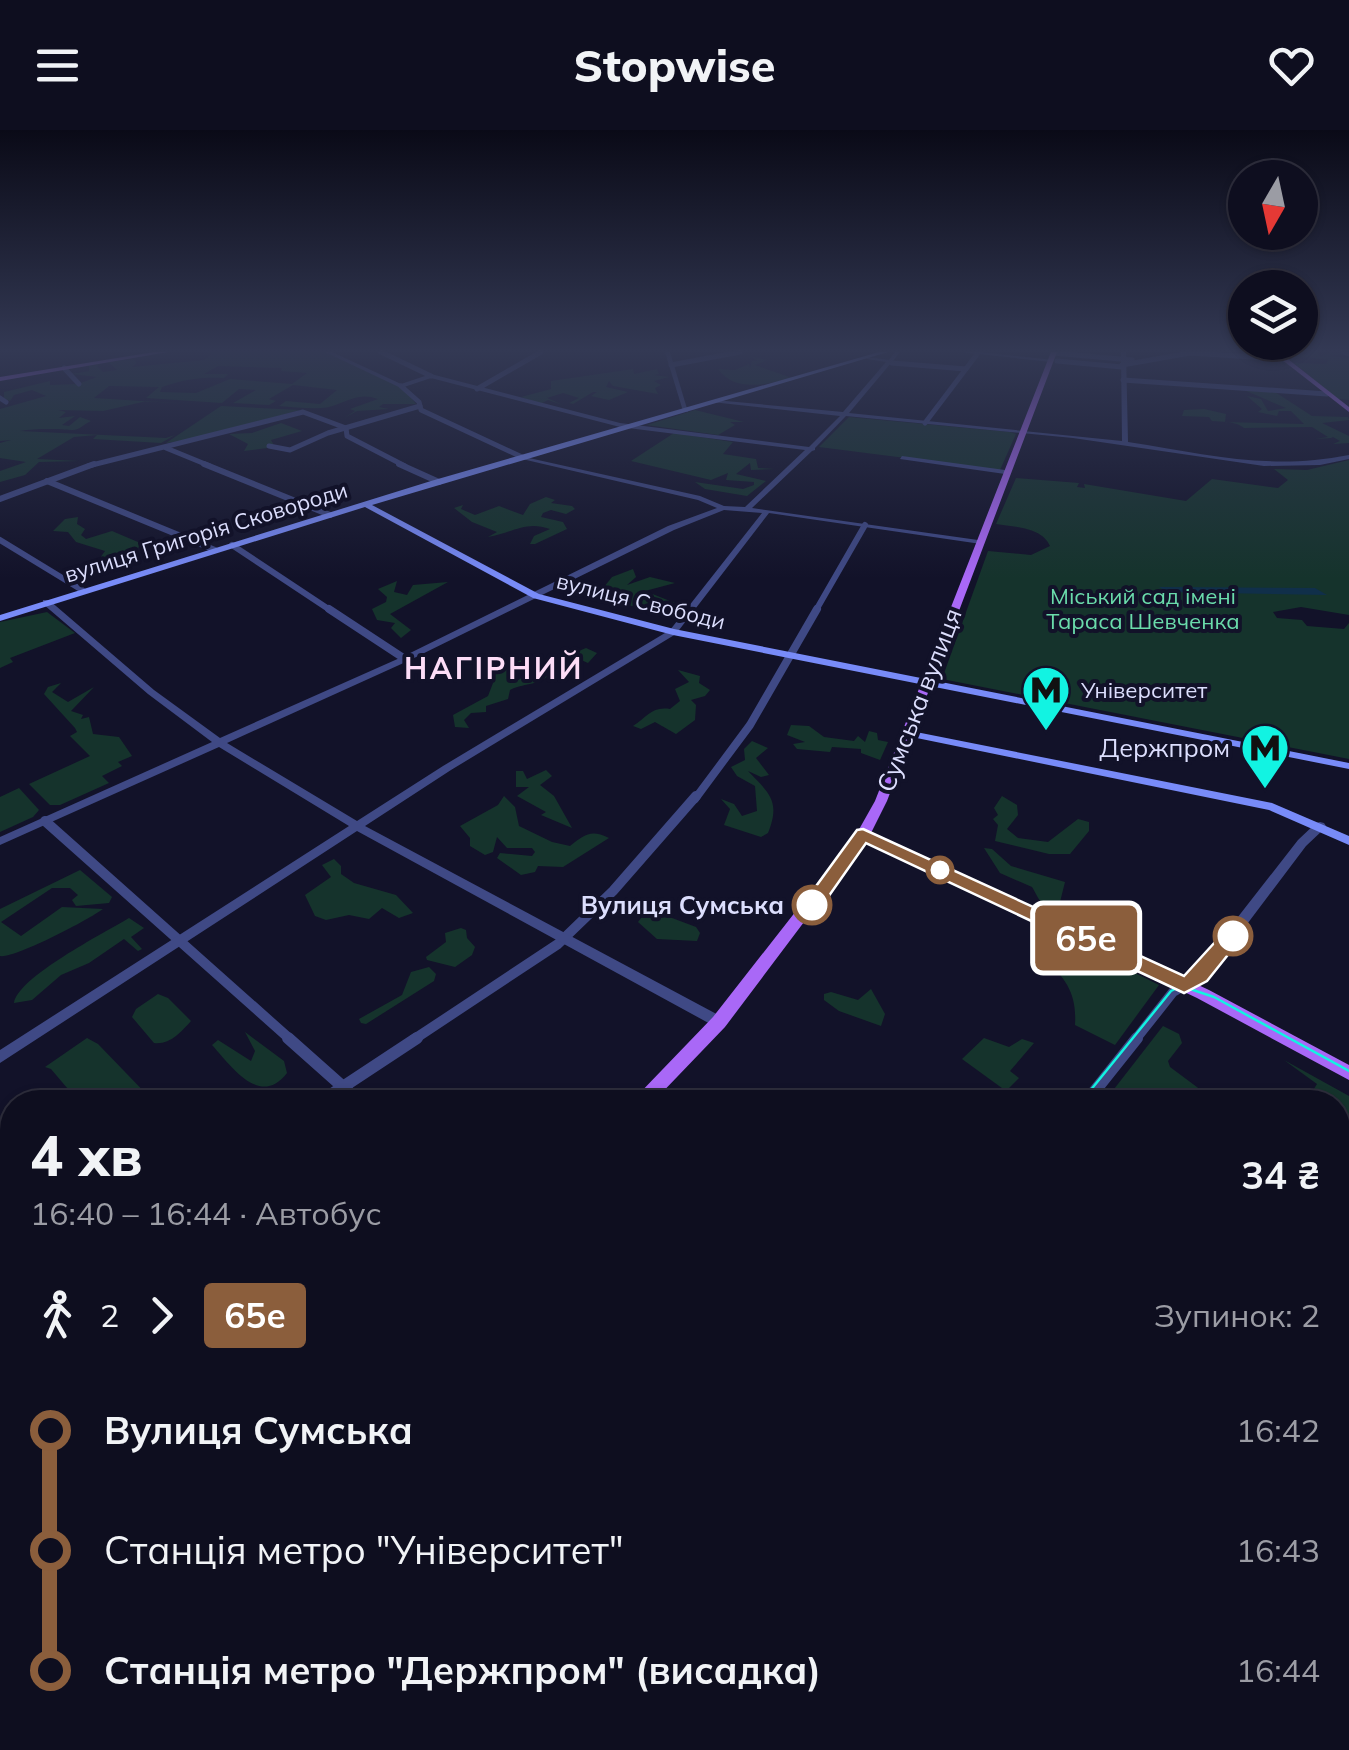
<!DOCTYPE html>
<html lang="uk">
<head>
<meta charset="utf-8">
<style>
  body { margin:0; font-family:Mulish,sans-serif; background:#171728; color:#f1f3f6; height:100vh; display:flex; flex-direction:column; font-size:38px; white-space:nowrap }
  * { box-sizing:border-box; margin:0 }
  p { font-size:32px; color:#9b9ca4 }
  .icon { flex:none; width:55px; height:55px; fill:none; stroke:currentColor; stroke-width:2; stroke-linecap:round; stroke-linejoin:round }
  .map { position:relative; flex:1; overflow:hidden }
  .side { position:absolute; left:0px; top:960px; width:1350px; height:660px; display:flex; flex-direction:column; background:#0e0e1f; border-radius:40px 40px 0 0; box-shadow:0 2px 8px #0004,0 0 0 2px #2e2e3d }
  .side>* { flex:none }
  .badge { padding:0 20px; border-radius:8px; font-size:35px; line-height:65px }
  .needle { width:65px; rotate:189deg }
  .buttons { position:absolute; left:1228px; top:30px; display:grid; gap:20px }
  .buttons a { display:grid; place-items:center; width:90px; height:90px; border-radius:50%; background:#0e0e1f; box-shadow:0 2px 8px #0004,0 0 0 2px #2e2e3d; font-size:50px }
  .map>.badge { position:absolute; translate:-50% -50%; box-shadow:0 0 0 5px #fff }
  .legs { display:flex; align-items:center; gap:15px; height:110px; padding:0 30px; font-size:32px }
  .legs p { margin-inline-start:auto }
  .headline { display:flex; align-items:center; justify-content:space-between; height:170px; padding:0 30px }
  h1 { font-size:55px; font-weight:800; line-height:75px }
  ul { padding:0 30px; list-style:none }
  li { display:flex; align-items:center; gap:35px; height:120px; font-size:38px }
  li i { display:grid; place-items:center; width:15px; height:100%; margin:0 12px; background:currentColor }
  li i::after { content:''; width:25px; height:25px; margin:-12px; border:8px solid; border-radius:50%; background:#0e0e1f }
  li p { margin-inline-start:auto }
  li:first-child i { background:linear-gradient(#0000 50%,currentColor 0) }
  li:last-child i { background:linear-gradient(currentColor 50%,#0000 0) }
  header { display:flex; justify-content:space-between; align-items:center; height:130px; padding:0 30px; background:#0e0e1f; font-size:45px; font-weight:800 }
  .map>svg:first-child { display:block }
</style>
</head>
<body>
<header><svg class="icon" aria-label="menu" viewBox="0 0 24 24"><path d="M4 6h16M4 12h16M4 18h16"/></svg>Stopwise<svg class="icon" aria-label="heart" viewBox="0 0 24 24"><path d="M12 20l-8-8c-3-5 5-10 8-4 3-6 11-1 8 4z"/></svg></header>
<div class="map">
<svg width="1349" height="1620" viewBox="0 0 1349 1620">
  <rect width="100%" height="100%" fill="#121229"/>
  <g fill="#15332c" fill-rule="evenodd">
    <path d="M206,222H328L404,259L416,274H383L379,277L389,279L357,281L344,288L355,281L350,279L378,269C355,260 342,277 321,278C309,279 293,277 279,276L286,271L320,274L337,260L293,255L269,269L276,271L269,275L233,273L256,260L239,259L222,273L146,268L159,257L109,256L94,268L189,274L147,271L103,281L58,280L66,282L59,288L75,286L62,295L69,296L80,287L91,291C84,294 79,301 71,300C61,299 37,298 20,301L166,308L175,305L161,313L93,309L97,305L74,307L37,329L79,331L39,332L25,345L0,352V341L26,332L0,328V313L11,310L0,311V279L46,266L32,260L14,265L10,271L4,268V262L50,251V255L78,254L97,247L72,244L89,241V236L70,239L101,234L97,236L103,242L117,240L108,232L133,229L137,233L132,237L204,230L211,224ZM218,236L282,238L281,241L307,243L292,254L230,249L196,263L160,262L162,257C185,249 202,247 224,248L228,244H204Z"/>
    <polygon points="1307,222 1317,222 1320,227 1329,222 1343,224 1328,226 1349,228 1349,270 1338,269 1294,233 1326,234 1328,230 1285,224 1303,227 1297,225 1308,225"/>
    <path d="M750,226L767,230L755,235L792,248C767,254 735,263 718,239L735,240L749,234L750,238L752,231H758Z"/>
    <polygon points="633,239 634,244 657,239 659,244 654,245 669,247 654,251 661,255 655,258 658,264 613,256 609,251 606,257 628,262 609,270 591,266 597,262 593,262 573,274 569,273 579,268 563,263 547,268 563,275 548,270 540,274 521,267 551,259 551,251"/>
    <path d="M1244,260L1275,262L1312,286L1348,287L1349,290L1322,293L1349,306V313L1333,314L1340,311L1333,307L1331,308L1315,309L1328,307L1312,297L1244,298C1236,291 1222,292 1212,291L1209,287L1182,286L1184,280L1204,279L1226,284L1225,292L1304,294L1291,281H1279L1277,286L1258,282L1262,279L1247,266L1261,269L1268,281L1286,278Z"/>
    <polygon points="221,276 300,280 196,309 166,313"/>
    <polygon points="695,280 744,292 730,292 735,295 718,305 647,295"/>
    <polygon points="849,287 1010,302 1016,304 1000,340 819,317"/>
    <polygon points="281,293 302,301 271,310 275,317 244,321 248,314 229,304 252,303"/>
    <polygon points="674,303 733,312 723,324 756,329 758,338 775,339 751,340 750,333 736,344 766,351 747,366 705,359 695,352 743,359 754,355 754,352 726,350 728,343 711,350 631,331"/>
    <path d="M1349,330V485L1301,477L1273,482L1277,488L1302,490L1307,496L1344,499L1349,493V629L942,549L988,421L1031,425L1050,416C1042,397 1015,397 996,394L1016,348L1079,353L1077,357L1085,358L1084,354L1186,371L1212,349L1278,358L1288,350L1274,339L1307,340Z"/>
    <path d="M546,367L555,370L551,373L572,376L575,379L566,384L551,380L543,383L541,387L563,392L567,399L535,414H530L534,406L550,399C526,390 512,403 488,407L497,402L472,392L454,378L463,375L461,379L475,385L499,376L523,385L530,374Z"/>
    <polygon points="78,387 77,394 85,399 81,405 86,409 112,401 145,415 104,430 100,428 105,421 76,412 68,402 53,401 65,389"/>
    <polygon points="633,439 636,447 627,455 650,447 675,453 645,461 675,473 662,474 652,481 612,471 614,462 604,457 612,447"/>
    <polygon points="397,451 394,462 407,465 413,455 448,452 390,484 411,500 401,508 391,498 395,493 377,490 372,479 386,472 387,467 378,459"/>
    <polygon points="47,482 75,503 10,528 13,532 0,538 0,492"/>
    <path d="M586,518L597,523L588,533L579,529L577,535L554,542L526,535L514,538L509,546L518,550L533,542L549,545C537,556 523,553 510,560L508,569L486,576V582L471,583L464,590L469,598L455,597L453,585L488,566L493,553L484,548L485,544L524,529L549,536L576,529L574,523Z"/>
    <path d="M678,540L700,546L699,553L710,560L705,566L691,570L696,575L695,590L676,604L655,592L641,599L633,596C647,587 652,576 670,579L680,571L675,559L689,552Z"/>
    <polygon points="61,553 52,562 68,572 94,557 71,581 83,585 81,589 89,587 93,604 119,607 132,626 118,632 122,636 102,646 109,653 60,675 50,675 29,654 90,626 70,606 77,602 75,598 44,564 48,557"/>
    <polygon points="791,595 809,596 824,607 854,611 858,606 865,612 869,601 877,603 878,610 888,612 880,630 861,623 861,619 832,617 830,622 797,619 793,614 805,612 787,605"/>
    <path d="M752,611L768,618L756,628L769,645L761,647L748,641C769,663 781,671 768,703L761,707L724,695L730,679L721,669L734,674L742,686L757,681L755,656L737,646L731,637L745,630L744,619Z"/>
    <polygon points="546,640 552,646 540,655 554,666 572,698 541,685 546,682 517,666 529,657 516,657 516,641 523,641 527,649"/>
    <polygon points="19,658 39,680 33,687 0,702 0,667"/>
    <path d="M504,666L515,677L519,696L552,712L570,716C585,704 591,699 609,708L563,737L538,736L535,742L521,745L497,728L500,723L532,726L535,722L532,718H507L497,707L493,722L485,725L470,716V708L460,696L498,675Z"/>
    <polygon points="1002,666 1017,675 1018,685 1007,699 1018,708 1048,712 1078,689 1089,692 1089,701 1070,724 1049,724 995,711 998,695 993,689 998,685 994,678"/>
    <path d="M984,718L992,719L1011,736L1065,752L1059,776C1043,784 1038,766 1032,757L1000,743Z"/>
    <polygon points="334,729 341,736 341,744 354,753 396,765 413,783 399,788 382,778 369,789 349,785 326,790 315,786 305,765 331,747 322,735"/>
    <path d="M80,740L112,767L109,773L76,776L72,770L78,765L70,758H52L1,792L21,806L62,777L103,779C88,790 14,829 0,826V779Z"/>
    <polygon points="648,779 696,797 700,803 697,811 657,809 638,792"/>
    <path d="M129,788L144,798L131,807L142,819L138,821L124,809L89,833L61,845L32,870L14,873C18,847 104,803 129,788Z"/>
    <polygon points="461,798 466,800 467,808 475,817 472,825 455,837 427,830 426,827 446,812 445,803"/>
    <path d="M1065,808L1159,855L1115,915L1075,895C1077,864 1066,848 1044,829Z"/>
    <polygon points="429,837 436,844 434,851 366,894 361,893 359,889 402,865 411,842"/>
    <polygon points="871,859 885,884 881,896 839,881 824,870 824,864 831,862 858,870"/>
    <path d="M158,864L168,868L191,891C181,902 170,915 154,913L132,887L136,879Z"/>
    <polygon points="1163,896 1179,904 1182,913 1168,931 1170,937 1217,972 1104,972"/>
    <path d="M245,902L284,931L287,943C260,978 232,937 212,915L218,910L251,931L255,921Z"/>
    <polygon points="87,908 98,914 154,972 79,972 51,939 45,937"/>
    <polygon points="984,908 1009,917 1022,909 1034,913 1010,941 1019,948 1006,961 962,929"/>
    <polygon points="1284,930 1349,966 1349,1023 1338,1017 1338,972 1306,972 1317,954"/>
    <polygon points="1022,1608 1120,1608 1122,1613 1133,1613 1136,1608 1169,1608 1168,1620 1020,1620"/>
  </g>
  <polygon fill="#102f4a" points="1159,457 1315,458 1327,465 1167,462"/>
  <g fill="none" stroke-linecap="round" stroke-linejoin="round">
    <g stroke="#3f4985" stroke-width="5">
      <polyline points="381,222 431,246"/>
      <polyline points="1343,222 1349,224"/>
      <polyline points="1053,223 1132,230"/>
      <polyline points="1057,231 1122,237"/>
      <polyline points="892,233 966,239"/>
      <polyline points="671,235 740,222"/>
      <polyline points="1122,235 1190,223 1284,229"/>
      <polyline points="64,238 79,254"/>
      <polyline points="1123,250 1327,264"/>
      <polyline points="401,256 419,272 421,280 522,327"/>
      <polyline points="477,259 541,222"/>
      <polyline points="0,268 6,272"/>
      <polyline points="925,293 978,223"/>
      <polyline points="269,316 290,320 328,303 420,276"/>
      <polyline points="166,318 210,336"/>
      <polyline points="88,336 303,282 346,298 347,306 405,336"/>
    </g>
    <g stroke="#3f4985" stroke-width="6">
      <polyline points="204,334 330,385"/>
      <polyline points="399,334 439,352"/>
      <polyline points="47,351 215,420"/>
      <polyline points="0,369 94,334"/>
      <polyline points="0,410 82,460"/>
      <polyline points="232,415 333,482"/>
      <polyline points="815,482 865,395"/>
    </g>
    <g stroke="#3f4985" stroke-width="8">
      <polyline points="329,479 405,529"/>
      <polyline points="695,669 750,595 817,479"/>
    </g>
    <g stroke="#3f4985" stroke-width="10">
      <polyline points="45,691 291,910"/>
      <polyline points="413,910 558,814 613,761 696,666"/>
      <polyline points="1135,910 1173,862 1185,855"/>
    </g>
    <g stroke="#3f4985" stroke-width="12">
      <polyline points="288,908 360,972"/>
      <polyline points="320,972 417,908"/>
      <polyline points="1086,972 1137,908"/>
      <polyline points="0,1183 12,1175"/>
    </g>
    <polyline stroke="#3f4985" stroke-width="16" points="564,1620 574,1608"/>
    <g fill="#3f4985" fill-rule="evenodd">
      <path d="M325,222H332L401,254L431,244L620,293L809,317L840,286L712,272L715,270L843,282L886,232L867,229V227L889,230L895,222H900L893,231L895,233H891L849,283L1122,311L1121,222H1126L1128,312C1207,324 1268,341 1349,325V329L1320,335L1264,336L1073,308L846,286L815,318V320L812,321L752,378L978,410H981V414L769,383L676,504L451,640L365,696L724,888L726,892L724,896L719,897L714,896L357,701L0,933V920L349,696L219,617L0,715V707L212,612L148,564L43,474V470H49L154,560L220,608L402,527L668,396L717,378L698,370L522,329L520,326L700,366L724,376L745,377L805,320L620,297L431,248L401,258ZM724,380L762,383L670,500L443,636L357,691L227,613L408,531L674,400Z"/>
      <polygon points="665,222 670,222 688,282 683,281"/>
      <polygon points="960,222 979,222 1054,230 1051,232"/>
      <polygon points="902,326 1005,340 1008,342 1005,344 900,329"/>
      <polygon points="1320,692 1324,693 1326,696 1324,699 1306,716 1205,850 1190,859 1180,859 1178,855 1180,851 1195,842 1298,710 1316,693"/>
      <path d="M654,956L672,968L674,972C662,972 653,974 647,962L649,958Z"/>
      <polygon points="1338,1528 1349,1534 1349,1560 1338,1553"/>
      <polygon points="319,1608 342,1608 348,1620 324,1620"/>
    </g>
    <g fill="#788bf8" fill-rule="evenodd">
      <polygon points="879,222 888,222 372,375 539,464 674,499 1349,633 1349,639 673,505 533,468 365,377 0,491 0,485 431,351"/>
      <polygon points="906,600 1272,673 1349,706 1349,715 1269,680 902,605 902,601"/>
    </g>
    <g fill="#a968f7" fill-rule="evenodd">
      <polygon points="154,222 168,222 0,251 0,247"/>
      <polygon points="1051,222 1057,222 887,671 871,703 1209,860 1349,935 1349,950 1197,868 865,711 725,897 653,972 633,972 636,967 713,887 857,703 875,671"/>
      <polygon points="1272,222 1279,222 1349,277 1349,282"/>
      <polygon points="12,1490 12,1519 0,1526 0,1496"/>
    </g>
    <polyline stroke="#12f3e2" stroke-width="2.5" points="1081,972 1171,861 1181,856 1214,867 1349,941"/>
    <polyline stroke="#12f3e2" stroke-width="4" points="555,1620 565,1608"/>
  </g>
  <linearGradient id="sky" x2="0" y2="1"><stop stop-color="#0a0a17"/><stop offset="0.49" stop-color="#333954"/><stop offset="1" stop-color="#333954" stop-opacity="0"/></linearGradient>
  <rect width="1349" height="449" fill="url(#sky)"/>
  <polygon fill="#8b5e3c" stroke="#fff" stroke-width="2.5" points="863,699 1184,846 1226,800 1233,798 1243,806 1207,851 1184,863 866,713 819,780 806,780 806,770 857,700"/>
  <defs>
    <g id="metro-pin" transform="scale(2.5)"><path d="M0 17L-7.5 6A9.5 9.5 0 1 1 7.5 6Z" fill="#12f3e2" stroke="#121229"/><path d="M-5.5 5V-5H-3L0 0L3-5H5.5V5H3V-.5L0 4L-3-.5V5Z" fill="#111"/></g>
  </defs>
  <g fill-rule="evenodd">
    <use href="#metro-pin" x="1046" y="560"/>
    <use href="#metro-pin" x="1265" y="618"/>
  </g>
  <g fill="#fff" stroke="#8b5e3c" stroke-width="5">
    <circle cx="940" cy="740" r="12"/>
    <circle cx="812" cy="775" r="18"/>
    <circle cx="1233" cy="806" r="18"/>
  </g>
  <g text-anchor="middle" stroke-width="8" stroke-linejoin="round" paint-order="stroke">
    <g font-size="22" fill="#dcdefd" stroke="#121229">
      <text transform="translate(206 402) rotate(-17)" y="8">вулиця Григорія Сковороди</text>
      <text transform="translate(641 471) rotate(14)" y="8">вулиця Свободи</text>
    </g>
    <g font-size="22" fill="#6adbab" stroke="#121229">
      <text x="1143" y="474">Міський сад імені<tspan x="1143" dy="25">Тараса Шевченка</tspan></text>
    </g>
    <g font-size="22" fill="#dcdefd" stroke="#121229" text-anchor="start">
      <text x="1081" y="568">Університет</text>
    </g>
    <g font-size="25" fill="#dcdefd" stroke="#121229">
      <text transform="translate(919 570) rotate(-69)" y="9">Сумська вулиця</text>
    </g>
    <g font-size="25" fill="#dcdefd" stroke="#121229" text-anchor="end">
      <text x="1230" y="627">Держпром</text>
    </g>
    <g font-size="25" font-weight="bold" fill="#dcdefd" stroke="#121229" text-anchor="end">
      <text x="784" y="784">Вулиця Сумська</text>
    </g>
    <g font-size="30" font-weight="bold" letter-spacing="2.5" fill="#fdddf7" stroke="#121229">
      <text x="494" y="549">НАГІРНИЙ</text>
    </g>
  </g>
</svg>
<div class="buttons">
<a><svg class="needle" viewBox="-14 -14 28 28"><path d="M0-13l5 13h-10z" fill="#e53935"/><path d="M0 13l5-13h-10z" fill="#9b9ca4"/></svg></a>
<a><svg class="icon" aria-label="layers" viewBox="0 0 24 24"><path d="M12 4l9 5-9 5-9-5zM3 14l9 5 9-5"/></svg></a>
</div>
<b class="badge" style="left:1086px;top:808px;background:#8b5e3c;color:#fff">65е</b>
<section class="side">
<div class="headline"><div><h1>4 хв</h1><p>16:40 – 16:44 · Автобус</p></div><b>34 ₴</b></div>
<div class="legs"><svg class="icon" aria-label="walk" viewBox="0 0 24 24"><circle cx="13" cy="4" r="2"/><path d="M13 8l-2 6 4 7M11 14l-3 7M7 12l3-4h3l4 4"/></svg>2<svg class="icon" aria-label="forward" viewBox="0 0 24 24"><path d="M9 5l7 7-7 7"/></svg><b class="badge" style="background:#8b5e3c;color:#fff">65е</b><p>Зупинок: 2</p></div>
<ul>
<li><i style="color:#8b5e3c"></i><b>Вулиця Сумська</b><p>16:42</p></li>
<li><i style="color:#8b5e3c"></i><span>Станція метро &quot;Університет&quot;</span><p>16:43</p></li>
<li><i style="color:#8b5e3c"></i><b>Станція метро &quot;Держпром&quot; (висадка)</b><p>16:44</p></li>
</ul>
</section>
</div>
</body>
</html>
